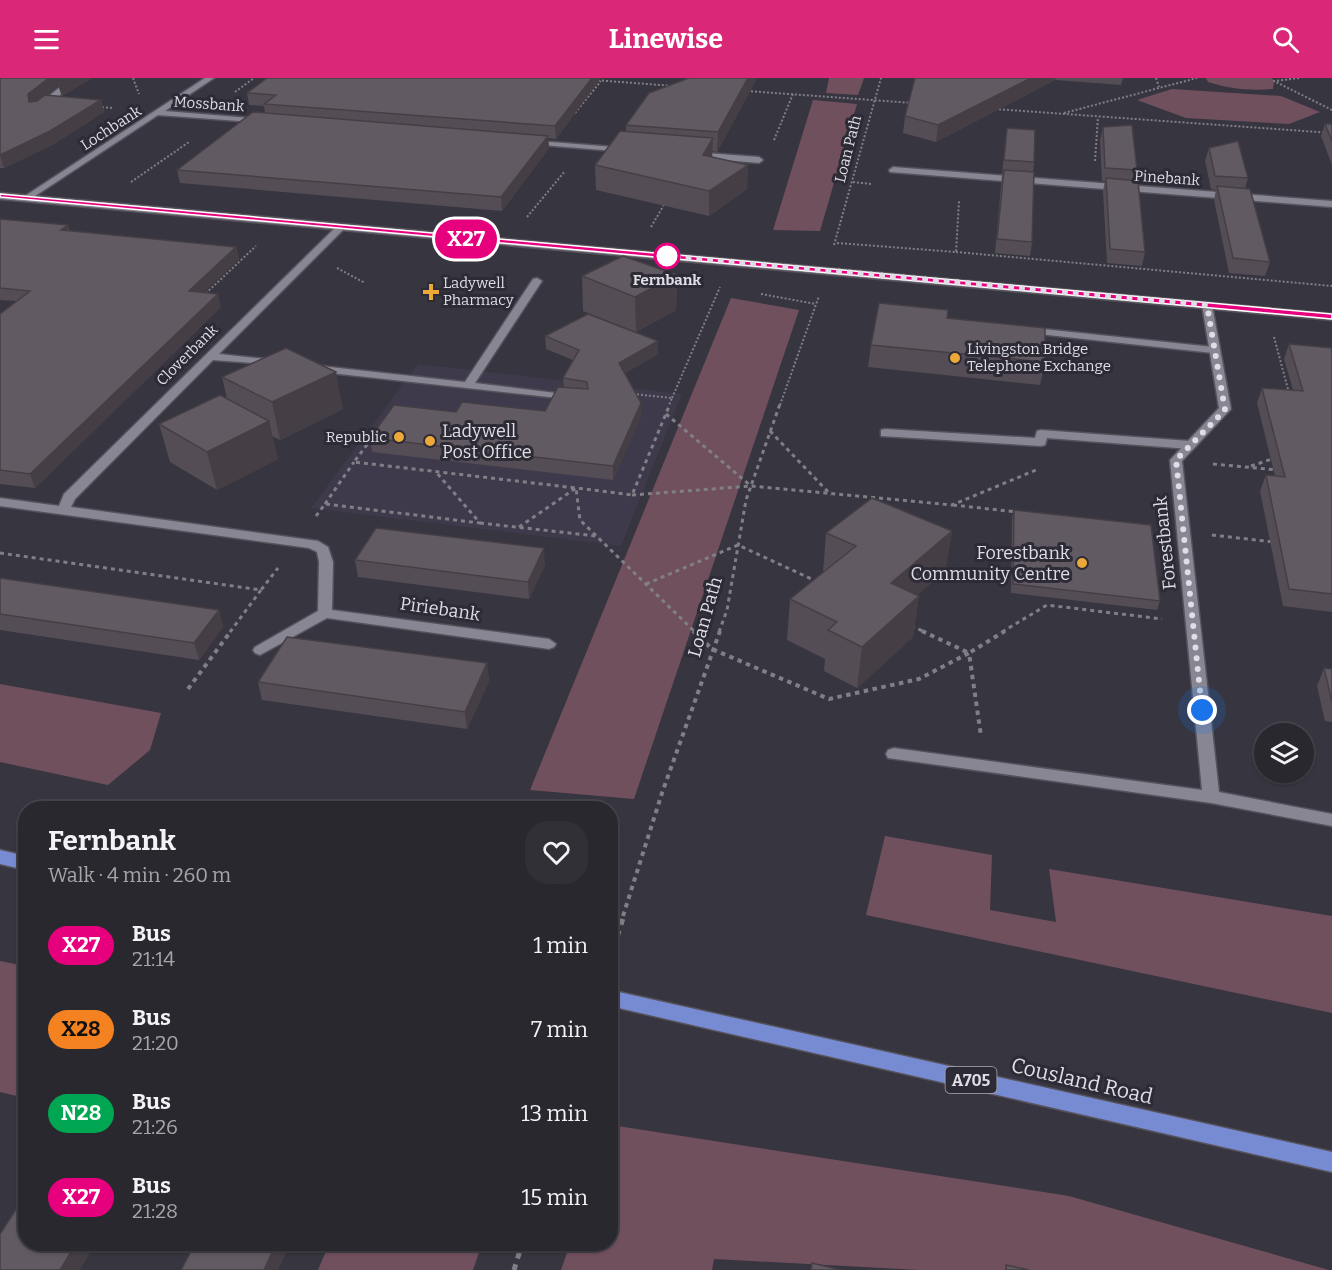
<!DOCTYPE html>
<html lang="en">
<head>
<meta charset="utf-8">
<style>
  body { margin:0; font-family:Bitter,serif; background:#313037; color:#f1f3f6; height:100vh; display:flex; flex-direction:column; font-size:22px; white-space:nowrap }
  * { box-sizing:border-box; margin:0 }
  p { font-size:20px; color:#a5a6aa }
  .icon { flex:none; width:33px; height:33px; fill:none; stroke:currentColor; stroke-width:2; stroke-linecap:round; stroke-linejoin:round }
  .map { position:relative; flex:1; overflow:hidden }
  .drawer { position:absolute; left:18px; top:723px; width:600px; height:450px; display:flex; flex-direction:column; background:#29282f; border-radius:24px; box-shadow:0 2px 4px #0004,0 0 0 2px #45444b }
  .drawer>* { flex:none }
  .badge { padding:0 12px; border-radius:20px; font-size:21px; line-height:39px }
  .fabs { position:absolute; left:1254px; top:645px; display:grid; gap:12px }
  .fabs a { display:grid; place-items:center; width:60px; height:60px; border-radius:50%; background:#29282f; box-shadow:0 2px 4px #0004,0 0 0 2px #45444b; font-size:30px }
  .you { position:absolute; width:30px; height:30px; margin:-15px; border:4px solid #fff; border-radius:50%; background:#1a73e8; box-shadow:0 0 0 9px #1a73e833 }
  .map>.badge { position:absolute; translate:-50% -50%; box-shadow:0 0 0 3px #fff }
  .round { display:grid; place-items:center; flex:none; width:63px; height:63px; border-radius:24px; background:#313037 }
  .overview { display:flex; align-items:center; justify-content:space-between; height:102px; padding:0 30px }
  h1 { font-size:28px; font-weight:700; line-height:45px }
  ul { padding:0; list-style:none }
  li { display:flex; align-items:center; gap:18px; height:84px; padding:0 30px }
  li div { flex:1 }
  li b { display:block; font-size:22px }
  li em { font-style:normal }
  li .badge { min-width:66px; font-weight:700; text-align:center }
  header { display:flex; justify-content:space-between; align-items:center; height:78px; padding:0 30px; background:#db2777; color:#fff; font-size:27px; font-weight:700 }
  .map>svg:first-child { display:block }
</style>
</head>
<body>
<header><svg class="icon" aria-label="menu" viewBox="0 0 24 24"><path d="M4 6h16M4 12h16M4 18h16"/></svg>Linewise<svg class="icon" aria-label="search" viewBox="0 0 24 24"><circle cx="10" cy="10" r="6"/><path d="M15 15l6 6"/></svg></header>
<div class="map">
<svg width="1332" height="1192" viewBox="0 0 1332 1192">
  <rect width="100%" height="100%" fill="#37353f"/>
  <polygon fill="#3e3a4b" points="418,286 682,316 621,468 311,430"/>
  <g fill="#71505e">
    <polygon points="829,0 864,0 858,17 826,15"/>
    <path d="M1206,0H1272L1274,3L1273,11C1250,13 1230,11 1208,4Z"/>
    <polygon points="1172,11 1281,18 1320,34 1289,46 1186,40 1137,22"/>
    <polygon points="813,22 857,26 820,153 773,152"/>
    <polygon points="731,220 799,232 634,721 530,712"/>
    <polygon points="0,606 161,635 150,672 108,707 0,684"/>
    <polygon points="885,758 992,777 990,832 1056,844 1049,791 1332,838 1332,935 866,837"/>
    <polygon points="0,883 25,888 25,1020 0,1014"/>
    <polygon points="611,1047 1069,1118 1329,1192 919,1192 714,1181 712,1192 561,1192 570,1166 610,1166"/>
    <polygon points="329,1166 482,1166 473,1192 318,1192"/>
  </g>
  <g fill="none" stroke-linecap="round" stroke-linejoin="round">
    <g stroke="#55525b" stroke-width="3">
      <g id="service">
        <polygon points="1024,249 1213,269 1218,272 1213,275 1020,254 1019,252"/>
        <polygon points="885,351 1035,360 1037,353 1041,352 1190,363 1196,367 1190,371 1047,360 1045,367 1041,368 881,358 881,352"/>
      </g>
    </g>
    <g stroke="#55525b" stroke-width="3">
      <g id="minor">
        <polygon points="71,0 80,0 44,31 38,31 38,27"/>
        <polygon points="205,0 214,0 165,33 262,41 266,43 265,45 158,37 29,122 22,120"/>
        <polygon points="526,62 627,70 631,72 627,74 529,66 525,64"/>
        <polygon points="693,74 759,79 763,82 759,85 690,79 689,77"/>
        <polygon points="893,89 1332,123 1332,129 890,94 889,92"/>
        <polygon points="337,148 345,150 219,276 276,282 282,285 280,287 213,282 75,421 71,429 318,463 328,469 333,484 332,532 549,561 556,566 554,569 549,571 327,540 260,577 255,575 253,572 255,569 318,533 319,484 317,474 309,470 0,428 0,420 59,428 64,416"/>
        <polygon points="537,200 542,203 475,305 572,317 576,318 576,322 312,293 306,290 312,287 465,304 533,201"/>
        <polygon points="1207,224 1212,227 1231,331 1182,383 1219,714 1332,736 1332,748 1211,725 888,680 886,676 888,672 894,670 1202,712 1170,382 1219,330 1202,227"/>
      </g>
    </g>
    <g stroke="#55525b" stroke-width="3">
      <polygon id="tertiary" points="0,115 1332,236 1332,242 0,121"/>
    </g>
    <g stroke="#55525b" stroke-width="3">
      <g id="primary">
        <polygon points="0,772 26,778 26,792 0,786"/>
        <polygon points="610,912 1332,1074 1332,1094 610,928"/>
      </g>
    </g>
    <g stroke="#807f87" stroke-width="2" stroke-dasharray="2 2" stroke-linecap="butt">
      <polyline points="133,0 139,16"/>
      <polyline points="1156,0 1159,9"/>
      <polyline points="1299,0 1274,3 1332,32"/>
      <polyline points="594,2 674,8"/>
      <polyline points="747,13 913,25"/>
      <polyline points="235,14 254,0"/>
      <polyline points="98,29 114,30"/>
      <polyline points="995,31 1332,55"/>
      <polyline points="575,35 601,3"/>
      <polyline points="1064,35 1197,0"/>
      <polyline points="774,62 793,16"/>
      <polyline points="1095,83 1098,39"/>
      <polyline points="131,104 189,64"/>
      <polyline points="853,104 871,106"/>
      <polyline points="527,139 565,93"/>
      <polyline points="651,149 665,125"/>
      <polyline points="837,165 956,174 959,123"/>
      <polyline points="834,167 881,0"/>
      <polyline points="956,174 1332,208"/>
      <polyline points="337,190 365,205"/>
      <polyline points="761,216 816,226"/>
      <polyline points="203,218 256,168"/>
      <polyline points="1274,259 1289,315"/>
      <polyline points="633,316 672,320 669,327"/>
      <polyline points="672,320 720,209"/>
      <polyline points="780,327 819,218"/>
    </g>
    <g stroke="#807f87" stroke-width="3" stroke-dasharray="4 4" stroke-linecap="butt">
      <polyline points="666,336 751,408 952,427 1036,392"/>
      <polyline points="770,353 831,417"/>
      <polyline points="372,360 354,384 576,410 580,442 695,554"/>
      <polyline points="1213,386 1277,392"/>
      <polyline points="1251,388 1275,380"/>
      <polyline points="632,417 751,408"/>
      <polyline points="325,426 354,384"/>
      <polyline points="953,427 1017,434"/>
      <polyline points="316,438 325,426 480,445 436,394"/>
      <polyline points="480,445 596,458"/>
      <polyline points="519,449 576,410 632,417 670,326"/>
      <polyline points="1212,457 1274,464"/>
      <polyline points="0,475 261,512 278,490"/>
      <polyline points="646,506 738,467 818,504"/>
      <polyline points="911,548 925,554"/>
      <polyline points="230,554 261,512"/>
      <polyline points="719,554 727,532 746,422 780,326"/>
      <polyline points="1002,554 1047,527 1162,541"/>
    </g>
    <g stroke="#807f87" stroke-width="4" stroke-dasharray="4.5 4.5" stroke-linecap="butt">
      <polyline points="693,553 712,571 829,621 919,601 969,575 981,658"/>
      <polyline points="922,553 969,575 1005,553"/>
      <polyline points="188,611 231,553"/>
      <polyline points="623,838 662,715 720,553"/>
    </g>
    <g stroke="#807f87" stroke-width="5" stroke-dasharray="6 6" stroke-linecap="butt">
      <polyline points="610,881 624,837"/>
      <polyline points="514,1192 522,1166"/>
    </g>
    <use href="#service" fill="#898693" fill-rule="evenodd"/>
    <use href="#minor" fill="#898693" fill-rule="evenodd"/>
    <use href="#tertiary" fill="#898693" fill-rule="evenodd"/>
    <use href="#primary" fill="#778bd3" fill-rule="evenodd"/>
  </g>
  <g fill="#544d55">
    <polygon points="0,0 92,0 62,18 58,7 46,17 101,22 104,34 54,66 4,90 0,90"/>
    <polygon points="601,0 556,61 548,60 549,70 502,133 180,105 177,92 265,35 264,28 249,27 247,15"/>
    <polygon points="757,0 717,74 712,73 712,79 748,87 747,111 709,138 596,112 595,87 626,53 626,47"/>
    <polygon points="915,0 1123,0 1121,7 1055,2 936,64 903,55 905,38"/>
    <polygon points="1325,46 1332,46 1332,87 1321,58"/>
    <polygon points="1103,49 1137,92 1135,103 1145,174 1142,188 1107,185 1103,113 1105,103 1102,103 1100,62"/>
    <polygon points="1007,50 1034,84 1033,94 1032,164 1030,178 995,175 1005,63"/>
    <polygon points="1209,70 1248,100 1245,110 1270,184 1265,198 1229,195 1214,122 1216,112 1211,111 1205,83"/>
    <polygon points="0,141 68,147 70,153 236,169 239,181 204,214 221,229 35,410 0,406 0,236 16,223 0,222"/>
    <polygon points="677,197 676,232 636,254 583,233 582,198"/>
    <polygon points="947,240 1045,284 1040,307 868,289 871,267"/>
    <polygon points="545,258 658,276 625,295 641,325 641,338 613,402 372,374 370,360 456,334 545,333 564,309 563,300 573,282 546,271"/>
    <polygon points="1289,266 1332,270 1332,534 1283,528 1260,413 1266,397 1275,398 1257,325 1262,310 1293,312 1284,281"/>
    <polygon points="222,299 343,331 280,362 272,358 278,381 217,412 170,384 159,346 227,321"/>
    <polygon points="1014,432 1160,523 1157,532 1011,515 1012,440"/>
    <polygon points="952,453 945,493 917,517 919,518 913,559 857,610 824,593 825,581 787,562 790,521 823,495 826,455"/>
    <polygon points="355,482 545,487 529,521 358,499"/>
    <polygon points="0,500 219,532 223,549 199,582 0,552"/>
    <polygon points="487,585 489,603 467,651 262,622 258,604"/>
    <polygon points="1324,590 1332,591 1332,644 1325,643 1317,608"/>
  </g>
  <g fill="#453f45">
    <polygon points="49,0 92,0 62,18 58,7 32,28 29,24 28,16"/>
    <polygon points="592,0 601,0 556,61 555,48"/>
    <polygon points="748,0 757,0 717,74 718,54"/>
    <polygon points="1031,0 1056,0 1055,2 936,64 938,47"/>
    <polygon points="101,22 104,34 54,66 4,90 0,77"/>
    <polygon points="548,58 549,70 502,133 501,119"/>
    <polygon points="713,60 712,84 703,77"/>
    <polygon points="748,87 747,111 709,138 709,113"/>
    <polygon points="68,147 72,159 61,152"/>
    <polygon points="236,169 239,181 192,226 189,213"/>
    <polygon points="677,197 676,232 636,254 635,219"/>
    <polygon points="218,216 221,229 35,410 30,396"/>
    <polygon points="658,263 658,276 620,298 619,285"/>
    <polygon points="336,294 343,331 280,362 272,324"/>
    <polygon points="641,325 641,338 613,402 613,388"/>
    <polygon points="269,343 278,381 217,412 207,374"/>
    <polygon points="952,453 945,493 885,546 891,505"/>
    <polygon points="544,470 545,487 529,521 528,504"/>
    <polygon points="919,518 913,559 857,610 862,569"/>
    <polygon points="219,532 223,549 199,582 194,565"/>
    <polygon points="487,585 489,603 467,651 465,634"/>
    <polygon points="76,1166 95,1166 80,1192 60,1192"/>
    <polygon points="276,1166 290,1166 278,1192 264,1192"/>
  </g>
  <g fill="#625a63" stroke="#453f45" stroke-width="1.5">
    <polygon points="0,0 49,0 28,16 29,24 37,23 45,17 101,22 50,53 0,77"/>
    <polygon points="267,0 592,0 555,48 264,26 276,17 247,15"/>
    <polygon points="689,0 748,0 718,54 626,47 649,15"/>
    <polygon points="915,0 1031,0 938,47 905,38"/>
    <polygon points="253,34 548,58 501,119 177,92"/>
    <polygon points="1325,46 1332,46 1332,63"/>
    <polygon points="1132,47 1137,92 1105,90 1103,49"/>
    <polygon points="1007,50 1035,52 1034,84 1004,82"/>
    <polygon points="620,53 713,60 703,77 748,87 709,113 595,87"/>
    <polygon points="1238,63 1248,100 1215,98 1209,70"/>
    <polygon points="1004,92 1034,94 1032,164 997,161"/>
    <polygon points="1106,100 1138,103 1145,174 1110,171"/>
    <polygon points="1217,108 1250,111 1270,184 1233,180"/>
    <polygon points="0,141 68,147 61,152 236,169 189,213 218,216 30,396 0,392 0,236 30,213 0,210"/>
    <polygon points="623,178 677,197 635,219 582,198"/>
    <polygon points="879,225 948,232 947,240 1045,250 1045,284 871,267"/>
    <polygon points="588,236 658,263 619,285 641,325 613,388 370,360 394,327 456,334 462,324 545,333 558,309 588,311 587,304 563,300 579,272 545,258"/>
    <polygon points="1289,266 1332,270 1332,516 1289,511 1266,397 1285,399 1262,310 1303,313"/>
    <polygon points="286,270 336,294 272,324 222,299"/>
    <polygon points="220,317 269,343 207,374 159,346"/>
    <polygon points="872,420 952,453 891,505 919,518 862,569 828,552 837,544 790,521 856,468 826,455"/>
    <polygon points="1014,432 1151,447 1160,523 1013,506"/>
    <polygon points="376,450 544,470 528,504 355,482"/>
    <polygon points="0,500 219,532 194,565 0,536"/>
    <polygon points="287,559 487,585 465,634 258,604"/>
    <polygon points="1324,590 1332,591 1332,624"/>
    <polygon points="26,1116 26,1166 76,1166 60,1192 0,1192 0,1156"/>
    <polygon points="195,1166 276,1166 264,1192 181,1192"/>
    <polygon points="812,1185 841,1192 811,1192"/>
    <polygon points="1006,1187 1029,1192 1006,1192"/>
  </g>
  <polygon fill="#e6007e" stroke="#fff" stroke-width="1.5" points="0,116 1332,236 1332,241 0,119"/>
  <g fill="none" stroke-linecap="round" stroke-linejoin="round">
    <polyline stroke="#dfdee4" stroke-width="6" stroke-dasharray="0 10.8" points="667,178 1207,227 1225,332 1176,382 1202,632"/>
  </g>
  <circle fill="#fff" stroke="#e6007e" stroke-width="3" cx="667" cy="178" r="12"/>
  <g fill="#eca93a" stroke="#2d2b35" stroke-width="2">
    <path d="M428 205h6v6h6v6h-6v6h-6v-6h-6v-6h6z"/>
    <circle cx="955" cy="280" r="6"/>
    <circle cx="399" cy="359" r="6"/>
    <circle cx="430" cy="363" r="6"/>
    <circle cx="1082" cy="485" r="6"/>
  </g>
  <g text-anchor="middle" stroke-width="6" stroke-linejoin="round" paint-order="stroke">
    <g font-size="15" fill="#dfdee4" stroke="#2d2b35">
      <text transform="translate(209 26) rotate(4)" y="5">Mossbank</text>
      <text transform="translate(111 50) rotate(-33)" y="5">Lochbank</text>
      <text transform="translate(848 71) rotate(-76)" y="5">Loan Path</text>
      <text transform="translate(1167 100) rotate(4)" y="5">Pinebank</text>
      <text transform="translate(187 277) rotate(-45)" y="5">Cloverbank</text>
    </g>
    <g font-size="15" font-weight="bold" fill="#dfdee4" stroke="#2d2b35">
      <text x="667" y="207">Fernbank</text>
    </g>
    <g font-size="15" fill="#dfdee4" stroke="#2d2b35" text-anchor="start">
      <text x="443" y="210">Ladywell<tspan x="443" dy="17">Pharmacy</tspan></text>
      <text x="967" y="276">Livingston Bridge<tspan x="967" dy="17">Telephone Exchange</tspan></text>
      <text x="387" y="364" text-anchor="end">Republic</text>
    </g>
    <rect fill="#2d2b35" stroke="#aaa8b0" stroke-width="1.5" x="945.5" y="989" width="51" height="26" rx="4.5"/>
    <g font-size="16" font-weight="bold" fill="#dfdee4">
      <text x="971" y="1008">A705</text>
    </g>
    <g font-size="18" fill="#dfdee4" stroke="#2d2b35" text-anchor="start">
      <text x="442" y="359">Ladywell<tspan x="442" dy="21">Post Office</tspan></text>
      <text x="1070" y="481" text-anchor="end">Forestbank<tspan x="1070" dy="21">Community Centre</tspan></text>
    </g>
    <g font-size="18" fill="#dfdee4" stroke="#2d2b35">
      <text transform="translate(1165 465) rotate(-96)" y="6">Forestbank</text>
      <text transform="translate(440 531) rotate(8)" y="6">Piriebank</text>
      <text transform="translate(705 539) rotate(-74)" y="6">Loan Path</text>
    </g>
    <g font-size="21" fill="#dfdee4" stroke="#2d2b35">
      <text transform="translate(1082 1003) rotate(13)" y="7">Cousland Road</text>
    </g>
  </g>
</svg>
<div class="fabs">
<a><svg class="icon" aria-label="layers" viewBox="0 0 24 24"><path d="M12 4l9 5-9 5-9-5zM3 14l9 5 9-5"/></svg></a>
</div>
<div class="you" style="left:1202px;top:632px"></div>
<b class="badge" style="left:466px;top:161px;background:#e6007e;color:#fff">X27</b>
<section class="drawer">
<div class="overview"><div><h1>Fernbank</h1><p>Walk · 4 min · 260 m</p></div><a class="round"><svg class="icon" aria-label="heart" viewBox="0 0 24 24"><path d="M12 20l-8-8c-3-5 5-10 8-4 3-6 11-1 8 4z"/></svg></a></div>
<ul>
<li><span class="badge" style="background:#e6007e;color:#fff">X27</span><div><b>Bus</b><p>21:14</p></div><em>1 min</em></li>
<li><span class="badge" style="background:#f58220;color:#111">X28</span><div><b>Bus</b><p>21:20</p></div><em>7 min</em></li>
<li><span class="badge" style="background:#00a651;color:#fff">N28</span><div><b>Bus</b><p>21:26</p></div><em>13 min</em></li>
<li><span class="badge" style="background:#e6007e;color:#fff">X27</span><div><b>Bus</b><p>21:28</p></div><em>15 min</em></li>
</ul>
</section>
</div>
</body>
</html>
